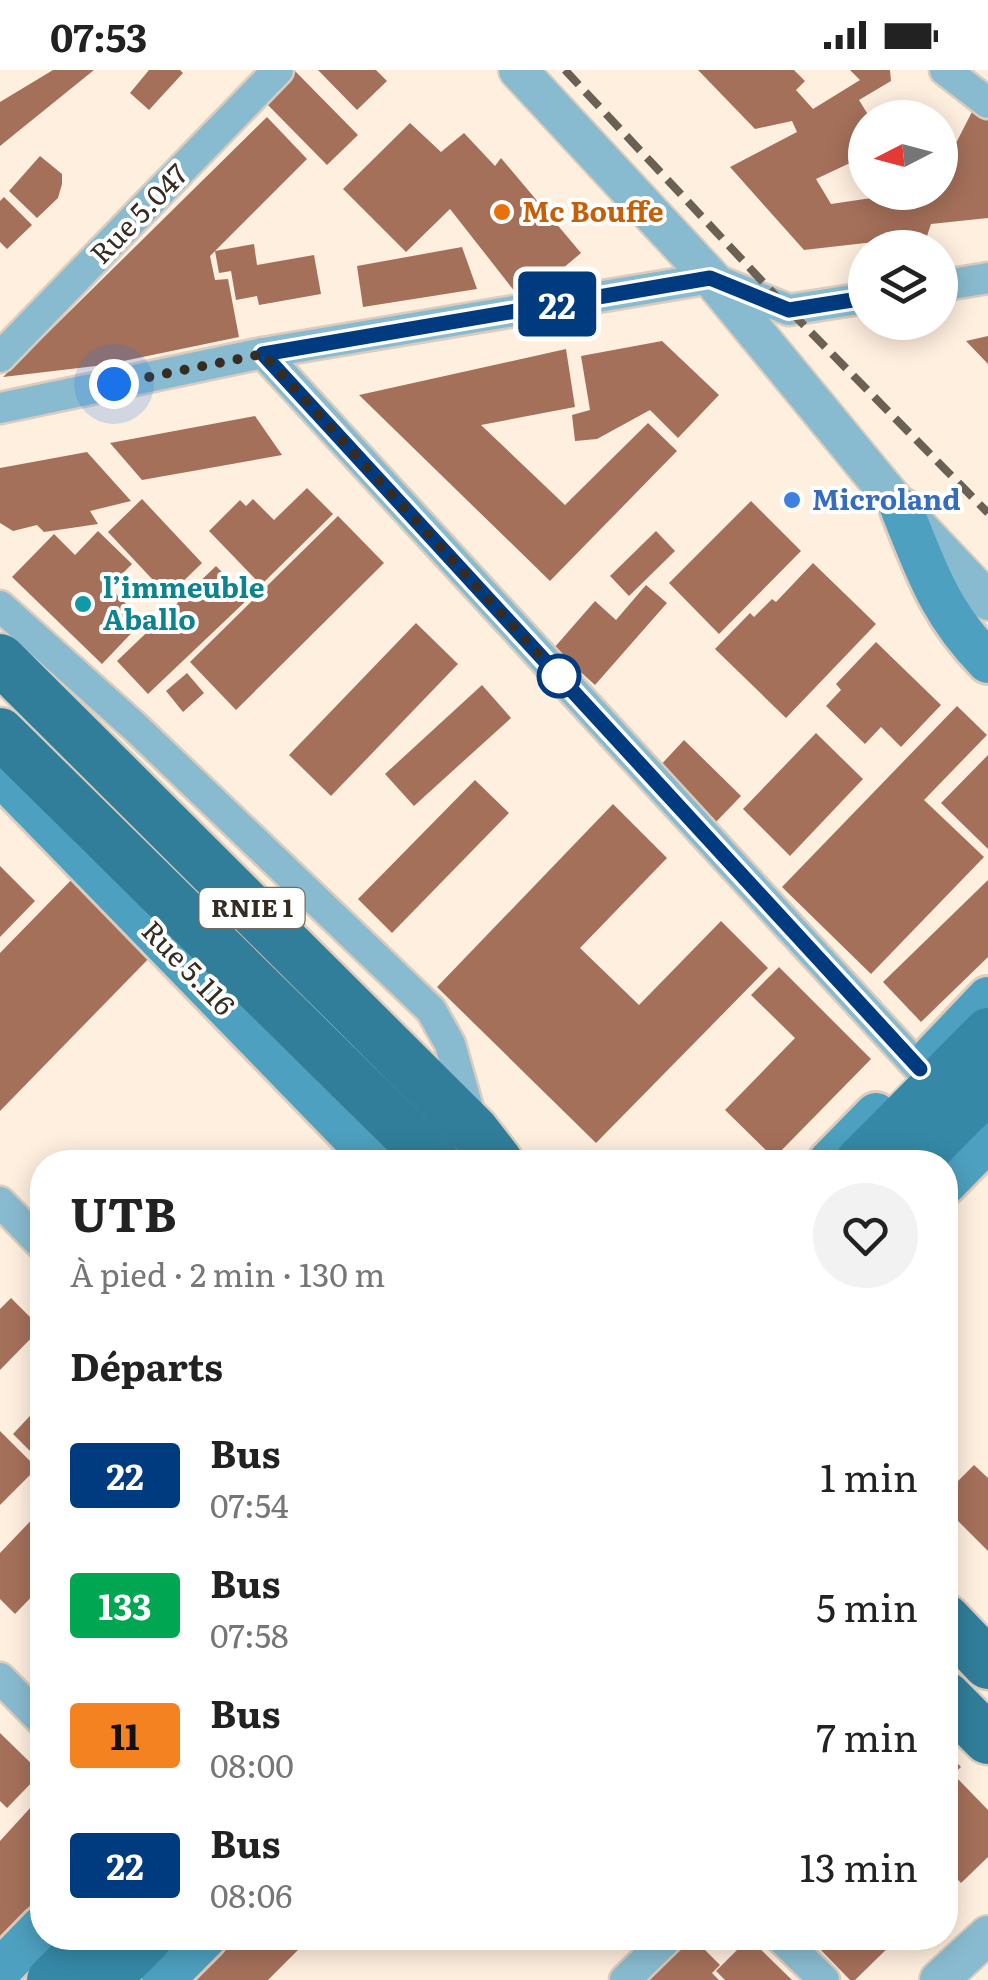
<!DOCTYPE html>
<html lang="fr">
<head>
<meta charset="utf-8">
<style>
  body { margin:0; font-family:Literata,serif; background:#f2f2f2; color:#222; height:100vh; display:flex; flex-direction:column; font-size:38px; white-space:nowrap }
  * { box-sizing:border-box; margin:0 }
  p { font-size:32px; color:#767676 }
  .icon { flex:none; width:55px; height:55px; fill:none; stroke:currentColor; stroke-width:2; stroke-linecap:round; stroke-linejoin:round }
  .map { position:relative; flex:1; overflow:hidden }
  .drawer { position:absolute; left:30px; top:1080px; width:928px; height:800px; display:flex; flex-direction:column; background:#fff; border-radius:40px; box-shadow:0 5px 25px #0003 }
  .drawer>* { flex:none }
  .badge { padding:0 20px; border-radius:8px; font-size:35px; line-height:65px }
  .needle { width:65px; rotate:264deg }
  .controls { position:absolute; left:848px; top:30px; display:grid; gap:20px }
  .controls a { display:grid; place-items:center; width:110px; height:110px; border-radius:50%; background:#fff; box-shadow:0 5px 25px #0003; font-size:50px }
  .you { position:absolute; width:50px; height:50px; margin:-25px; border:8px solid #fff; border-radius:50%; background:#1a73e8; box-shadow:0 0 0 15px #1a73e833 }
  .map>.badge { position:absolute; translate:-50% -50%; box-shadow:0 0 0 5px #fff }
  h2 { padding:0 40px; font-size:38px; line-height:90px }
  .round { display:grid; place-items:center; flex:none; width:105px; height:105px; border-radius:52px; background:#f2f2f2 }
  .summary { display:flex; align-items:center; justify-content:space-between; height:170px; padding:0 40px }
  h1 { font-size:48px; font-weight:700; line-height:75px }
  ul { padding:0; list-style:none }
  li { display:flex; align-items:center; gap:30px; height:130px; padding:0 40px }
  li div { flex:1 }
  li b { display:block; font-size:38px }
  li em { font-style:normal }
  li .badge { min-width:110px; font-weight:700; text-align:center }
  .status { display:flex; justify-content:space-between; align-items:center; height:70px; padding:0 50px; background:#fff; direction:ltr }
  .status svg { height:28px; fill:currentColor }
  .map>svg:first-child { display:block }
</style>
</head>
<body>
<div class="status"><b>07:53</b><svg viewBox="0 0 49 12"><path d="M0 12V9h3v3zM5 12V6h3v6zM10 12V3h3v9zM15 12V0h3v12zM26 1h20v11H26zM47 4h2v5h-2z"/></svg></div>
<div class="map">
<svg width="988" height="1910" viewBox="0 0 988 1910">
  <rect width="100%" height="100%" fill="#ffefdf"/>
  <g fill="#a5705a">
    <polygon points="53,0 94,0 0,76 0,32"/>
    <polygon points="149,0 180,0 183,3 149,40 130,23"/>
    <polygon points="318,0 376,0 387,11 357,40"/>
    <polygon points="698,0 794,0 805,11 796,20 813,39 860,10 850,0 890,0 891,11 859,30 870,48 865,48 865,86 816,109 831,134 885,126 886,122 940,122 940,71 956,73 975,36 988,47 988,148 931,154 927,166 804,180 730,97 797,62 792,51 755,59"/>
    <polygon points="295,1 358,65 327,95 264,31"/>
    <polygon points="267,47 307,89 210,186 215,210 228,209 239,267 104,295 3,307"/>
    <polygon points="410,53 441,82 464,63 495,96 501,88 581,183 523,232 450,139 406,182 343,119"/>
    <polygon points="40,86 62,104 62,114 58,128 37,148 9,121"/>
    <polygon points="4,127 32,155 7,179 0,172 0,131"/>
    <polygon points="254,174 257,195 314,185 321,224 259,235 257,226 236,230 231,201 219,203 215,181"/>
    <polygon points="462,177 477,219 363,237 357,196"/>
    <polygon points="988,266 988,294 966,271"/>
    <polygon points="662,271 719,325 678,368 650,340 597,369 575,371 572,345 590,340 581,286"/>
    <polygon points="566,279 575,337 481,355 565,435 648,353 677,381 550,511 359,325"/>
    <polygon points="255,346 282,385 142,410 110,373"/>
    <polygon points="87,382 131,431 90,441 98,454 44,462 37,455 13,461 0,453 0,398"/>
    <polygon points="307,418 333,444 261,515 209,461 240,430 246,436 253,429 274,450"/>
    <polygon points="142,429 202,493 168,526 108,462"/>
    <polygon points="751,431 801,481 719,564 669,513"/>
    <polygon points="338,446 384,493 236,640 190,592"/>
    <polygon points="98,461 132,494 109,517 143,551 102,594 12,507 54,464 75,485"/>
    <polygon points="656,461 675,481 629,526 610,506"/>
    <polygon points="813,493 876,554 786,648 715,579 750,543 754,547 772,529 776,532"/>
    <polygon points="216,496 248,529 148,624 117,591"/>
    <polygon points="646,515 667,533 595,615 554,578 595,531 616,550"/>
    <polygon points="416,553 458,594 331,726 289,685"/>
    <polygon points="876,572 941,635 901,677 881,657 865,674 826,636 841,620 836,614"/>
    <polygon points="187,603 204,623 183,642 166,621"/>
    <polygon points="482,615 511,648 414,736 385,704"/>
    <polygon points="957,636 987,665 924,730 984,787 871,904 782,817"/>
    <polygon points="816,663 863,709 790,786 743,739"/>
    <polygon points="684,670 741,726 715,753 658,698"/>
    <polygon points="988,685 988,779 941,733"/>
    <polygon points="475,710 509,743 392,863 358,829"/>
    <polygon points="613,734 667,788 580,878 639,935 721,851 768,898 596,1073 437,917"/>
    <polygon points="0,796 35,831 0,867"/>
    <polygon points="80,801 158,879 0,1041 0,883"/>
    <polygon points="988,810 988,887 921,952 883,912"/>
    <polygon points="779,897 871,989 774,1088 725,1040 795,968 751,925"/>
    <polygon points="11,1228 41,1258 0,1300 0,1239"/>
    <polygon points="42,1333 42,1393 13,1364"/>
    <polygon points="0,1361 37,1398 0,1435"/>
    <polygon points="974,1395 988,1408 988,1481 945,1438 945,1424"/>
    <polygon points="42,1439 42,1516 15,1544 0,1529 0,1483"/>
    <polygon points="0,1663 41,1703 7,1738 0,1731"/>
    <polygon points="945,1680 961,1697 945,1712"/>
    <polygon points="956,1707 988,1740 988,1787 961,1813 945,1796 945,1754 951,1748 945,1741 945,1717"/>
    <polygon points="42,1725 42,1823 0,1869 0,1771"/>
    <polygon points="237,1868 310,1868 268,1910 195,1910"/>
    <polygon points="685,1868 693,1868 720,1895 712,1903 719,1910 642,1910"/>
    <polygon points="749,1868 792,1910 725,1910 716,1901"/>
    <polygon points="825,1868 898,1868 855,1910 850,1910 817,1876"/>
  </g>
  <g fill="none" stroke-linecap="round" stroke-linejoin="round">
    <g stroke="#dbccbd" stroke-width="35">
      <g id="minor">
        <polyline points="945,0 988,33"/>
        <polyline points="940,216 988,208"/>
        <polyline points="263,283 920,999"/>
        <polyline points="0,287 278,0"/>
        <polyline points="0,338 263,283 711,208 789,240 865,228"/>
        <polyline points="0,536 135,657 431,940 450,974 471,1049"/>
        <polyline points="0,1132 42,1175"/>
        <polyline points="0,1608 42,1651"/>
        <polyline points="781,1868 824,1910"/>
        <polyline points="625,1910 668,1868"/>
      </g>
    </g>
    <g stroke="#dbccbd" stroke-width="42">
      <g id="tertiary">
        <polyline points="518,0 711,208 902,440 988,531"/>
        <polyline points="939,1910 988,1865"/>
      </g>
    </g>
    <g stroke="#dbccbd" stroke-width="48">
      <g id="secondary">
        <path d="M902,440C927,502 940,543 988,592"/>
        <polyline points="0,704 377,1092"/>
        <polyline points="933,986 988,928"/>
        <polyline points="829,1092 876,1044"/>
        <polyline points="945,1114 988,1070"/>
        <polyline points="0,1900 42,1857"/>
        <polyline points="163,1910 205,1868"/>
      </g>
    </g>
    <g stroke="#dbccbd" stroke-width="52">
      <g id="primary">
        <polyline points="859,1092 988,962"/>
        <polyline points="915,1092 988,1018"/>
        <polyline points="51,1910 93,1868"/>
        <polyline points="106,1910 148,1868"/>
      </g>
    </g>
    <g stroke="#dbccbd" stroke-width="55">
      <g id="trunk">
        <polyline points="0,589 474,1061 498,1092"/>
        <polyline points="0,663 435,1092"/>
        <polyline points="945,1549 988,1594"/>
        <polyline points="945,1626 988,1669"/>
      </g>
    </g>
    <use href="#minor" stroke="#89bbd0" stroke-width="30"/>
    <use href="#tertiary" stroke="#89bbd0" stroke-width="38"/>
    <use href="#secondary" stroke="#4da0bf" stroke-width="42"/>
    <use href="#primary" stroke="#3589a7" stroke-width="48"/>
    <use href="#trunk" stroke="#317e9a" stroke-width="50"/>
    <polyline stroke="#6b6054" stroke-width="8" stroke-dasharray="20 10" stroke-linecap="butt" points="565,0 789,240 988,443"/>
  </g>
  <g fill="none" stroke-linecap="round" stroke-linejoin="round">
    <g stroke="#fff" stroke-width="22">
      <polyline id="line" points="865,228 789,240 710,208 263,284 920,999"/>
    </g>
    <use href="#line" stroke="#003b80" stroke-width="15"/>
    <polyline stroke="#362c22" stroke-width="10" stroke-dasharray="0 18" points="114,314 263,284 559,606"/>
  </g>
  <circle fill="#e8710a" stroke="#fff" stroke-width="4" cx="502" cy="142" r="10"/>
  <circle fill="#3f7fe0" stroke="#fff" stroke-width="4" cx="792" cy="430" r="10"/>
  <circle fill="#0f9aa8" stroke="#fff" stroke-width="4" cx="83" cy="534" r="10"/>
  <circle fill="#fff" stroke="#003b80" stroke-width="5" cx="559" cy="606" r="20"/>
  <g text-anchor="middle" stroke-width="8" stroke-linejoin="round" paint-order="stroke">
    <rect fill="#fff" stroke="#726b64" stroke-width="2.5" x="199.5" y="818" width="105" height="40" rx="8"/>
    <g font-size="25" font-weight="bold" fill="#362c22">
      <text x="252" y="847">RNIE 1</text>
    </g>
    <g font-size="28" font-weight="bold" fill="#c56008" stroke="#fff" text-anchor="start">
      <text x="522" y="152">Mc Bouffe</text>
    </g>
    <g font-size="28" fill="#362c22" stroke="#fff">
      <text transform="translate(139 144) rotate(-46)" y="10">Rue 5.047</text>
      <text transform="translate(188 898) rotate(46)" y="10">Rue 5.116</text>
    </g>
    <g font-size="28" font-weight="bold" fill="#366cbe" stroke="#fff" text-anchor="start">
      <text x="812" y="440">Microland</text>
    </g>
    <g font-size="28" font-weight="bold" fill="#0d838f" stroke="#fff" text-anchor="start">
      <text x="103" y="528">l’immeuble<tspan x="103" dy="32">Aballo</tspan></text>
    </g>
  </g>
</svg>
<div class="controls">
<a><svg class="needle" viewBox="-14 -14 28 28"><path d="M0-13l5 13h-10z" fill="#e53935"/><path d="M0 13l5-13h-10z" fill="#767676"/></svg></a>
<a><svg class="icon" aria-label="layers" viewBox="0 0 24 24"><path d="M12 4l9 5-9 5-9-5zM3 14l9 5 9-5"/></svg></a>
</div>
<div class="you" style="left:114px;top:314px"></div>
<b class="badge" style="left:557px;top:234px;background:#003b80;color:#fff">22</b>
<section class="drawer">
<div class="summary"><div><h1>UTB</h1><p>À pied · 2 min · 130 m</p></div><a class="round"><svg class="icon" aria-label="heart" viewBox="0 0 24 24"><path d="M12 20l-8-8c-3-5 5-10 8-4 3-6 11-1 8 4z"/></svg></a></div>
<h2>Départs</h2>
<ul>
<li><span class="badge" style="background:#003b80;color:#fff">22</span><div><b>Bus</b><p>07:54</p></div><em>1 min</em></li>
<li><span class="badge" style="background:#00a651;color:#fff">133</span><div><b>Bus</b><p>07:58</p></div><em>5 min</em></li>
<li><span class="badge" style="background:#f58220;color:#111">11</span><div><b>Bus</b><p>08:00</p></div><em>7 min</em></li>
<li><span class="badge" style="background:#003b80;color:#fff">22</span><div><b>Bus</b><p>08:06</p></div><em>13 min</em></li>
</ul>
</section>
</div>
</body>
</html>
